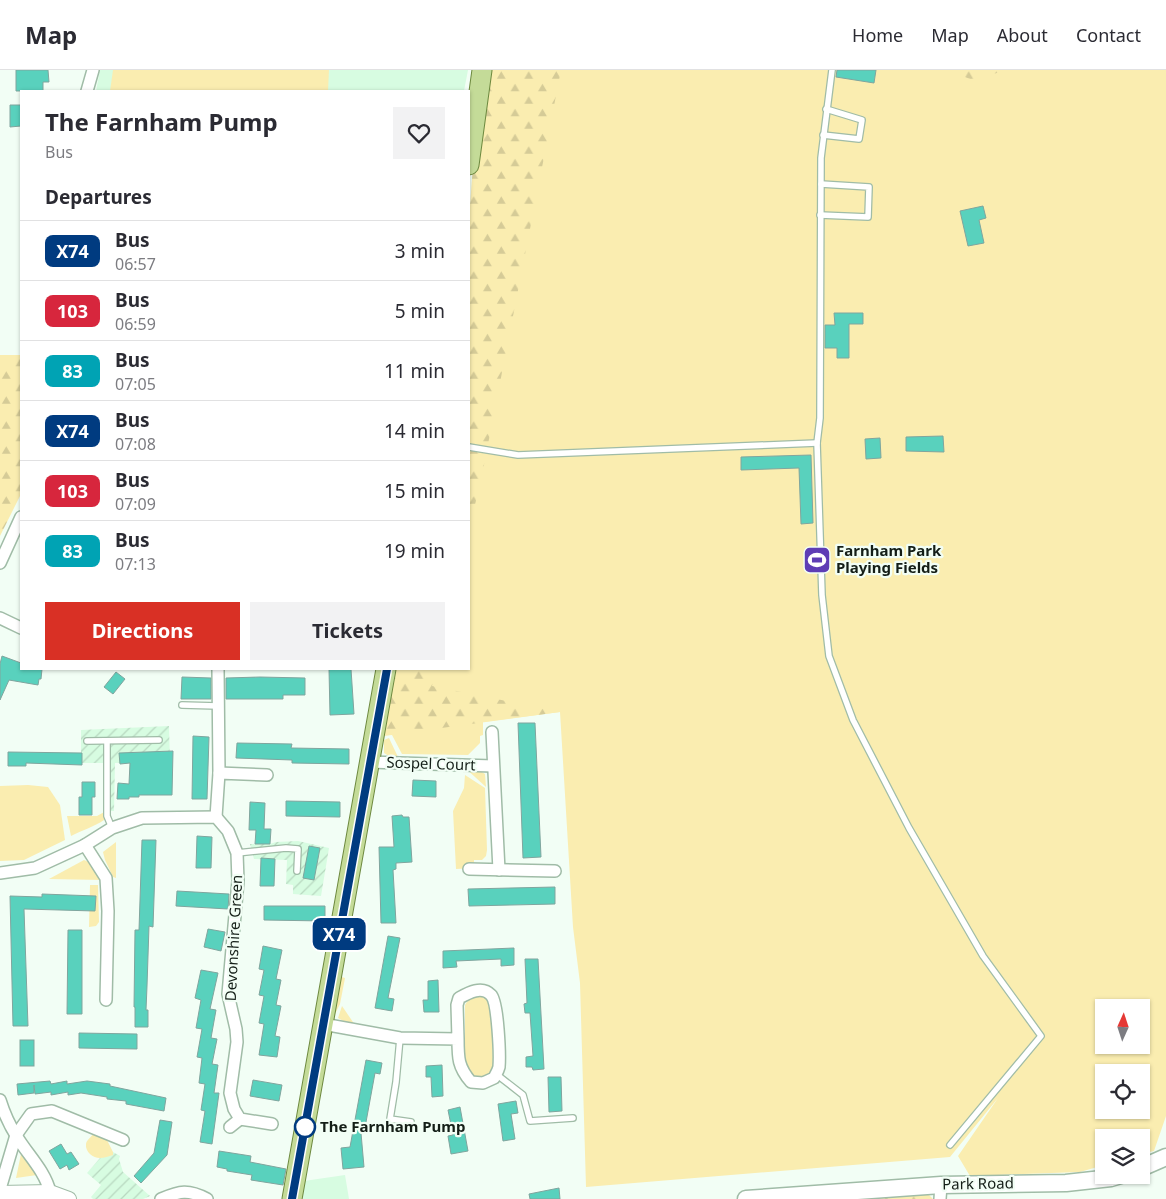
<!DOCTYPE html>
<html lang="en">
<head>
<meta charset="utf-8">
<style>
  body { margin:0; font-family:"Noto Sans",sans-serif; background:#f2f2f3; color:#2b2b33; height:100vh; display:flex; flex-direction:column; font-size:19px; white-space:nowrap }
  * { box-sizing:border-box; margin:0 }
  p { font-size:16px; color:#7c7c81 }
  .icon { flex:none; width:28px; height:28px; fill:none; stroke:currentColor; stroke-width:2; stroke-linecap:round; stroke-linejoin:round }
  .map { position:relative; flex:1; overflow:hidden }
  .panel { position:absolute; left:20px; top:20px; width:450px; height:580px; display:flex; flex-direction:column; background:#fff; border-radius:0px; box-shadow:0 1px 4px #0004 }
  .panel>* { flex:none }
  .badge { padding:0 10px; border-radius:8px; font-size:18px; line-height:32px }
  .needle { width:32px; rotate:3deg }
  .controls { position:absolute; left:1095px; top:929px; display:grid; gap:10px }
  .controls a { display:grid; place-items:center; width:55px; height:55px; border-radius:0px; background:#fff; box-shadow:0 1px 4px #0004; font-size:25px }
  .map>.badge { position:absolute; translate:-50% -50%; box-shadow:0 0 0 2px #fff }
  h2 { padding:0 25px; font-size:19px; line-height:45px }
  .round { display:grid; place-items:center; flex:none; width:52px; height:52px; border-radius:0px; background:#f2f2f3 }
  .summary { display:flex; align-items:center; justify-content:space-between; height:85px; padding:0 25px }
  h1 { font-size:24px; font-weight:700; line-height:38px }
  .primary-button { display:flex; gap:10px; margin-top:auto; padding:10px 25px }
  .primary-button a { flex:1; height:58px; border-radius:0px; background:#d93025; color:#fff; font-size:20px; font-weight:700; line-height:58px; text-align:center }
  .primary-button a+a { background:#f2f2f3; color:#2b2b33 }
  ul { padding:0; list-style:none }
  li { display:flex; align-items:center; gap:15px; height:60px; padding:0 25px; border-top:1px solid #e1e1e2 }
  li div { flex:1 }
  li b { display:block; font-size:19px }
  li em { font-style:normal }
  li .badge { min-width:55px; font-weight:700; text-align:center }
  header { display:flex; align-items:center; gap:30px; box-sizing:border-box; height:70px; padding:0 25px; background:#fff; border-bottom:1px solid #e1e1e2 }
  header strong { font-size:24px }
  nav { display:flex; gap:28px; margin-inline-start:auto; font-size:18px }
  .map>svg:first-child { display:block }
</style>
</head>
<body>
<header>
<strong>Map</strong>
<nav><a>Home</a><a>Map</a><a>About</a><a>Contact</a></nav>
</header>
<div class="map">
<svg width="1166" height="1129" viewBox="0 0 1166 1129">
  <defs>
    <pattern id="industrial-furrows" width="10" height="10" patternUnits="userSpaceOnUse" patternTransform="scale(1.25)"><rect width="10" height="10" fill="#d7fce1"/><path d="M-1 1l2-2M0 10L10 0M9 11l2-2" fill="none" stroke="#b8d8c0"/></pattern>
    <pattern id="forest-firs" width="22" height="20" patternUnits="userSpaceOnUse" patternTransform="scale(1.25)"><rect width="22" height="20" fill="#faedb0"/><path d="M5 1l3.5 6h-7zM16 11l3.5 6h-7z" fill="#d5cb97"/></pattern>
  </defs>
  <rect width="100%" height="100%" fill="#f2fef5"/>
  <g fill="#d7fce1">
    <polygon points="100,0 468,0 464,21 96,21"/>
    <polygon points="345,1105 349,1129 303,1129 304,1111"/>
  </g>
  <g fill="url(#industrial-furrows)">
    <polygon points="169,656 170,691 115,693 114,741 106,741 104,693 81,693 81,660"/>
    <polygon points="298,771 329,778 321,826 293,824 293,815 286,814 287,790 254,789 250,774 270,774 276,772"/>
    <polygon points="113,1082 120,1086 119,1089 123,1102 150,1126 143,1129 93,1129 91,1127 101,1115 87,1103 100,1088 112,1085"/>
  </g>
  <g fill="#faedb0" fill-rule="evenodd">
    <polygon points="113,0 329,0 328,21 110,21"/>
    <path d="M498,0H1166V1046L1154,1081L1141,1084V1068H1104V1095L1080,1102L970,1106L958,1086L998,1028L950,1087L586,1117L580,913L573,857L560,642L483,652V665L480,666V673L468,685L402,684L392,665L382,666L394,599H469V214ZM1104,938H1141V975H1104ZM1104,1002H1141V1040H1104Z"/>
    <polygon points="389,668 398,687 389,686 384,683 384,670"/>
    <polygon points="464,697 477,699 485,704 486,717"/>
    <polygon points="465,705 485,718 487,780 486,786 482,790 474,790 474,798 456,799 453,741 464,718"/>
    <polygon points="28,715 48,717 60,735 65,770 24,790 0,791 0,716"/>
    <path d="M106,741L104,750C94,757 82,760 71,766L67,746H97Z"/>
    <polygon points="116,772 116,808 113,807 105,790 103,782"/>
    <polygon points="84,790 93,794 102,810 49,809"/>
    <polygon points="90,815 98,815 99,852 96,856 89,857"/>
    <polygon points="338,906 345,908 340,934 335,944 332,937"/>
    <path d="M482,925L487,927L492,935L493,997C489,1007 485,1008 475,1008L465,998V935C469,928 474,926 482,925Z"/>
    <polygon points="342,936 355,955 345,952 338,948"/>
    <path d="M93,1064L107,1070L113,1082V1085C109,1086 104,1088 100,1088C93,1088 85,1082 86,1074C86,1071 91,1067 93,1064Z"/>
    <polygon points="21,1084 37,1105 16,1108"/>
  </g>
  <g fill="url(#forest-firs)">
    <polygon points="487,0 561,0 482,405 469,460 469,148 474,83"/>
    <polygon points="946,0 1007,0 973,10"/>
    <polygon points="0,285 21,285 21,424 0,466"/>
    <polygon points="391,599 436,599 432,616 560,642 382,666"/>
    <polygon points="926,1122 933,1129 834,1129"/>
  </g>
  <g fill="#59d1bd" stroke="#80a59e">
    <polygon points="16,0 48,0 49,12 43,12 43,21 16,21"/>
    <polygon points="837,0 876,0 874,13 836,7"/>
    <polygon points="10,35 21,35 21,56 10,57"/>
    <polygon points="983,136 986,148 979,150 984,173 968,176 960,141"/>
    <polygon points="834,243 863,243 863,254 849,254 849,288 837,288 837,278 825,278 825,255 835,255"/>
    <polygon points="943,366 944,382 906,381 906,367"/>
    <polygon points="880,368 881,388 866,389 865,369"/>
    <polygon points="811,385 813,453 801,454 799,398 741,400 741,387"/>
    <polygon points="2,586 21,593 21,599 42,599 41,609 39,609 38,615 9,610 0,630 0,594"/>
    <polygon points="329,599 351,599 354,644 330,645"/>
    <polygon points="116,602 125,609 113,624 104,617"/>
    <polygon points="182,607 211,608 211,629 181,629"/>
    <polygon points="260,607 305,608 305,625 283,625 283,629 226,629 226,608"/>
    <polygon points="518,653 535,653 541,787 523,788"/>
    <polygon points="193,666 209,667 207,729 192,729"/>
    <polygon points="237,673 292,674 291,678 349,679 349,694 292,693 292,690 236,688"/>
    <polygon points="173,681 172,725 139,725 139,727 129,727 129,729 117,729 118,713 129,714 130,693 120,694 119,683"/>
    <polygon points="8,682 82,683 82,695 26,693 26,696 8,696"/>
    <polygon points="413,710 436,711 436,727 412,726"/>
    <polygon points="82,712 95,712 95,727 92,727 92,745 79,745 79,727 82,727"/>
    <polygon points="286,731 340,732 340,747 286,746"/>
    <polygon points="250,732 265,733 264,759 271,759 270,774 255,774 256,760 249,760"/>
    <polygon points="402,745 403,747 409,747 412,792 396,793 396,799 393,800 396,853 381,853 379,777 394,777 392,746"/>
    <polygon points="197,766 212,767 211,798 196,798"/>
    <polygon points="142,770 156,770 153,857 149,856 147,916 146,940 148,940 148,957 135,957 135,937 134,937 135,860 139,860"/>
    <polygon points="309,776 320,778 314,810 303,808"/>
    <polygon points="261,788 275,789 274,816 260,816"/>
    <polygon points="555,817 555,834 469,836 468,819"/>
    <polygon points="177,821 229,824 228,839 176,836"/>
    <polygon points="42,824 96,826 95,841 24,839 28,956 13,956 10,826 42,827"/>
    <polygon points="264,836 325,836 325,851 264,850"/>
    <polygon points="208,859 225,862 221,881 204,877"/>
    <polygon points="68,860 82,860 82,944 67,944"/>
    <polygon points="388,866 400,868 388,928 394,929 392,941 375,938"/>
    <polygon points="263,876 282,880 276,909 281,910 276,935 281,936 275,966 280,967 277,987 259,985 264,954 259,953 264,926 259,925 264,900 259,899"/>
    <polygon points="514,878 514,895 501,896 501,889 456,891 457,897 443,898 443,881"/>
    <polygon points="525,889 538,889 544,999 533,1000 532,997 526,997 526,987 533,986 530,943 525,943 524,934 527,933"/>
    <polygon points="201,900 218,903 210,939 216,940 211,968 217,969 212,994 218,995 214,1023 219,1023 212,1074 200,1072 205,1041 201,1040 205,1014 199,1013 202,988 197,987 202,959 196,958 201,930 195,928"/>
    <polygon points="438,910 439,942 424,942 423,930 428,930 428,911"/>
    <polygon points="79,963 137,964 137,979 79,978"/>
    <rect x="20" y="970" width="14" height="26"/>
    <polygon points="366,990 382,993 380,1004 375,1003 364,1063 361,1063 364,1097 343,1099 341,1078 350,1077"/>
    <polygon points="442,995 443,1026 432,1027 431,1007 426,1007 426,996"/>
    <polygon points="548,1007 561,1007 562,1041 549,1042"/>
    <polygon points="253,1010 282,1015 279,1031 250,1026"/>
    <polygon points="50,1011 51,1014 67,1011 67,1014 87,1011 110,1014 110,1016 166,1028 164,1041 126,1034 126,1031 107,1029 107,1027 81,1023 68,1025 68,1022 51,1025 51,1022 35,1024 34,1015 34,1023 18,1025 17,1014"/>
    <polygon points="516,1031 518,1043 511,1044 515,1069 503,1071 498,1034"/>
    <polygon points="460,1037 468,1081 451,1084 448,1066 453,1065 448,1040"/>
    <polygon points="160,1050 172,1052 167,1085 141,1113 134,1106 154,1083"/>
    <polygon points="61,1074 67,1084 71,1082 79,1094 69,1100 67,1095 60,1099 49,1081"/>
    <polygon points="219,1081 251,1086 250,1092 286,1099 283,1115 251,1110 252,1105 227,1101 227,1099 217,1097"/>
    <polygon points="559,1118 560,1129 530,1129 529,1124"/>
  </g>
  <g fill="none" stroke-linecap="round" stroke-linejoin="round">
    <g stroke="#a0bca7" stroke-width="8">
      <g id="service">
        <polyline points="832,0 821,88 820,348 817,373 822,525 829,586 853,650 909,758 983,886 1041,966 950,1075"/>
        <polyline points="823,65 859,69 862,50 826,39"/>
        <polyline points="820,145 868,147 869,117 821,114"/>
        <polyline points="469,377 518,385 817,373"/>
        <polyline points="182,635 218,636"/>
        <polyline points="87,671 159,670"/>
        <polyline points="107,671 107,746 112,758"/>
        <polyline points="237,783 286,778 298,779 297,801"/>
        <polyline points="400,968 396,1012 390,1049 411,1052"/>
        <polyline points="496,1004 523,1025 530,1051 573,1048"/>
      </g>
    </g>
    <g stroke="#a0bca7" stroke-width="14">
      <g id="minor">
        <polyline points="87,21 93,0"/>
        <polyline points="0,493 21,447"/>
        <polyline points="0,548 21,558"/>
        <polyline points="218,599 219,703"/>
        <polyline points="492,662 499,800"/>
        <polyline points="369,692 493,696"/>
        <polyline points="216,747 219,703 267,705"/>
        <polyline points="85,775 106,808 108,841 106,930"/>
        <polyline points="469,799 555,801"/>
        <polyline points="0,803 35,798 85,775 112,758 142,748 216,747 228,761 237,783 238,811 228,924 236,959 237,972 230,1023 234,1039 240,1049 272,1054"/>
        <path d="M323,954L400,968L458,969L457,935L459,928C468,923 482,915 491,925C498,932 500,985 499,997C498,1001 496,1004 494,1008L483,1013L471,1012C458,997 458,988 458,969"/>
        <path d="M0,1030C4,1043 10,1056 17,1067C28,1085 45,1101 50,1122"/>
        <polyline points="230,1057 240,1049"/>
        <polyline points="0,1119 16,1065 31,1044 52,1041 123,1070"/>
        <path d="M161,1129C180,1121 188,1119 207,1129"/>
        <polyline points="940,1129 941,1115"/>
      </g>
    </g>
    <g stroke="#a0bca7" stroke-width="16">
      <polyline id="tertiary" points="0,1123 50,1122 69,1129"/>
    </g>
    <g stroke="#a0bca7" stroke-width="19">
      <g id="secondary">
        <polyline points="1141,1098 1166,1087"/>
        <polyline points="746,1129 941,1115 1066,1113 1111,1108 1121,1105"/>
      </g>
    </g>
    <g stroke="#6d893f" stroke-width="21">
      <g id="primary">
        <polyline points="469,95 482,0"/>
        <polyline points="292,1129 386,599"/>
      </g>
    </g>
    <use href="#service" stroke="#fff" stroke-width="5.5"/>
    <use href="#minor" stroke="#fff" stroke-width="11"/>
    <use href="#tertiary" stroke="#fff" stroke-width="14"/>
    <use href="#secondary" stroke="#fff" stroke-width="16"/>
    <use href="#primary" stroke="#c4db98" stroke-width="19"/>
  </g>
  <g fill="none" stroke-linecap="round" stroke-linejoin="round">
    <g stroke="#fff" stroke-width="11">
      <polyline id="line" points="292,1129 387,599"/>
    </g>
    <use href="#line" stroke="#003b80" stroke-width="8"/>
  </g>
  <defs>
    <g id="stadium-square" transform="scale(1.4375)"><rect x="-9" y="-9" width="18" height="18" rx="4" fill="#5e3db5" stroke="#f2fef5"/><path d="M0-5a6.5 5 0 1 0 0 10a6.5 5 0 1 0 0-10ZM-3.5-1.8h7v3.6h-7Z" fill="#fff"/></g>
  </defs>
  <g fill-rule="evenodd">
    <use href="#stadium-square" x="817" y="490"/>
  </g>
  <circle fill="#fff" stroke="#003b80" stroke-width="2.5" cx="305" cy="1057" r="10"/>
  <g text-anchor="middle" stroke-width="4.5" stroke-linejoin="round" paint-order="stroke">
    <g font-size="15" font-weight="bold" fill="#141e17" stroke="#f2fef5" text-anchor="start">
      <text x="836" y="486">Farnham Park<tspan x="836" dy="17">Playing Fields</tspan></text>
    </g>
    <g font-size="15" fill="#141e17" stroke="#f2fef5">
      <text transform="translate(431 694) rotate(2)" y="5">Sospel Court</text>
      <text transform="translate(234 868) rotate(-87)" y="5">Devonshire Green</text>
      <text transform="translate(978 1114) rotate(-1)" y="5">Park Road</text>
    </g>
    <g font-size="15" font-weight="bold" fill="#141e17" stroke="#f2fef5" text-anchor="start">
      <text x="320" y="1062">The Farnham Pump</text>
    </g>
  </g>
</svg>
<div class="controls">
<a><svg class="needle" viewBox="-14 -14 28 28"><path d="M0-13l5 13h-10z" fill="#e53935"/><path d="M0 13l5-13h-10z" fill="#7c7c81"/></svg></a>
<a><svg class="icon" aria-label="locate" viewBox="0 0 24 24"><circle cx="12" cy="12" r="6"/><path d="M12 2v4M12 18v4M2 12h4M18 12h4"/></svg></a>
<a><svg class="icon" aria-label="layers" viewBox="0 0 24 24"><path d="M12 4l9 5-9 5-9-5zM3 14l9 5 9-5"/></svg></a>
</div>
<b class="badge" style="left:339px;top:864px;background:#003b80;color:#fff">X74</b>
<section class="panel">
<div class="summary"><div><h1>The Farnham Pump</h1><p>Bus</p></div><a class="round"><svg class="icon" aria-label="heart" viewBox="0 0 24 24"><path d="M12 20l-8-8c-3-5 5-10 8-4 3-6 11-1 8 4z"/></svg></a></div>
<h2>Departures</h2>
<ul>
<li><span class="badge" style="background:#003b80;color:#fff">X74</span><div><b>Bus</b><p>06:57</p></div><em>3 min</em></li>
<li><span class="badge" style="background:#d7263d;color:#fff">103</span><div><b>Bus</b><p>06:59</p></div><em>5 min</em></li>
<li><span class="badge" style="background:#00a3b4;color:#fff">83</span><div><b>Bus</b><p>07:05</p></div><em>11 min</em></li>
<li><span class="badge" style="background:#003b80;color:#fff">X74</span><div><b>Bus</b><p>07:08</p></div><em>14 min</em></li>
<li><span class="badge" style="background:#d7263d;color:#fff">103</span><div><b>Bus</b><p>07:09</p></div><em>15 min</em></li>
<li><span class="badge" style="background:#00a3b4;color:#fff">83</span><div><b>Bus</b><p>07:13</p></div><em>19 min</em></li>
</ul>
<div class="primary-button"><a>Directions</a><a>Tickets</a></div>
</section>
</div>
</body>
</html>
